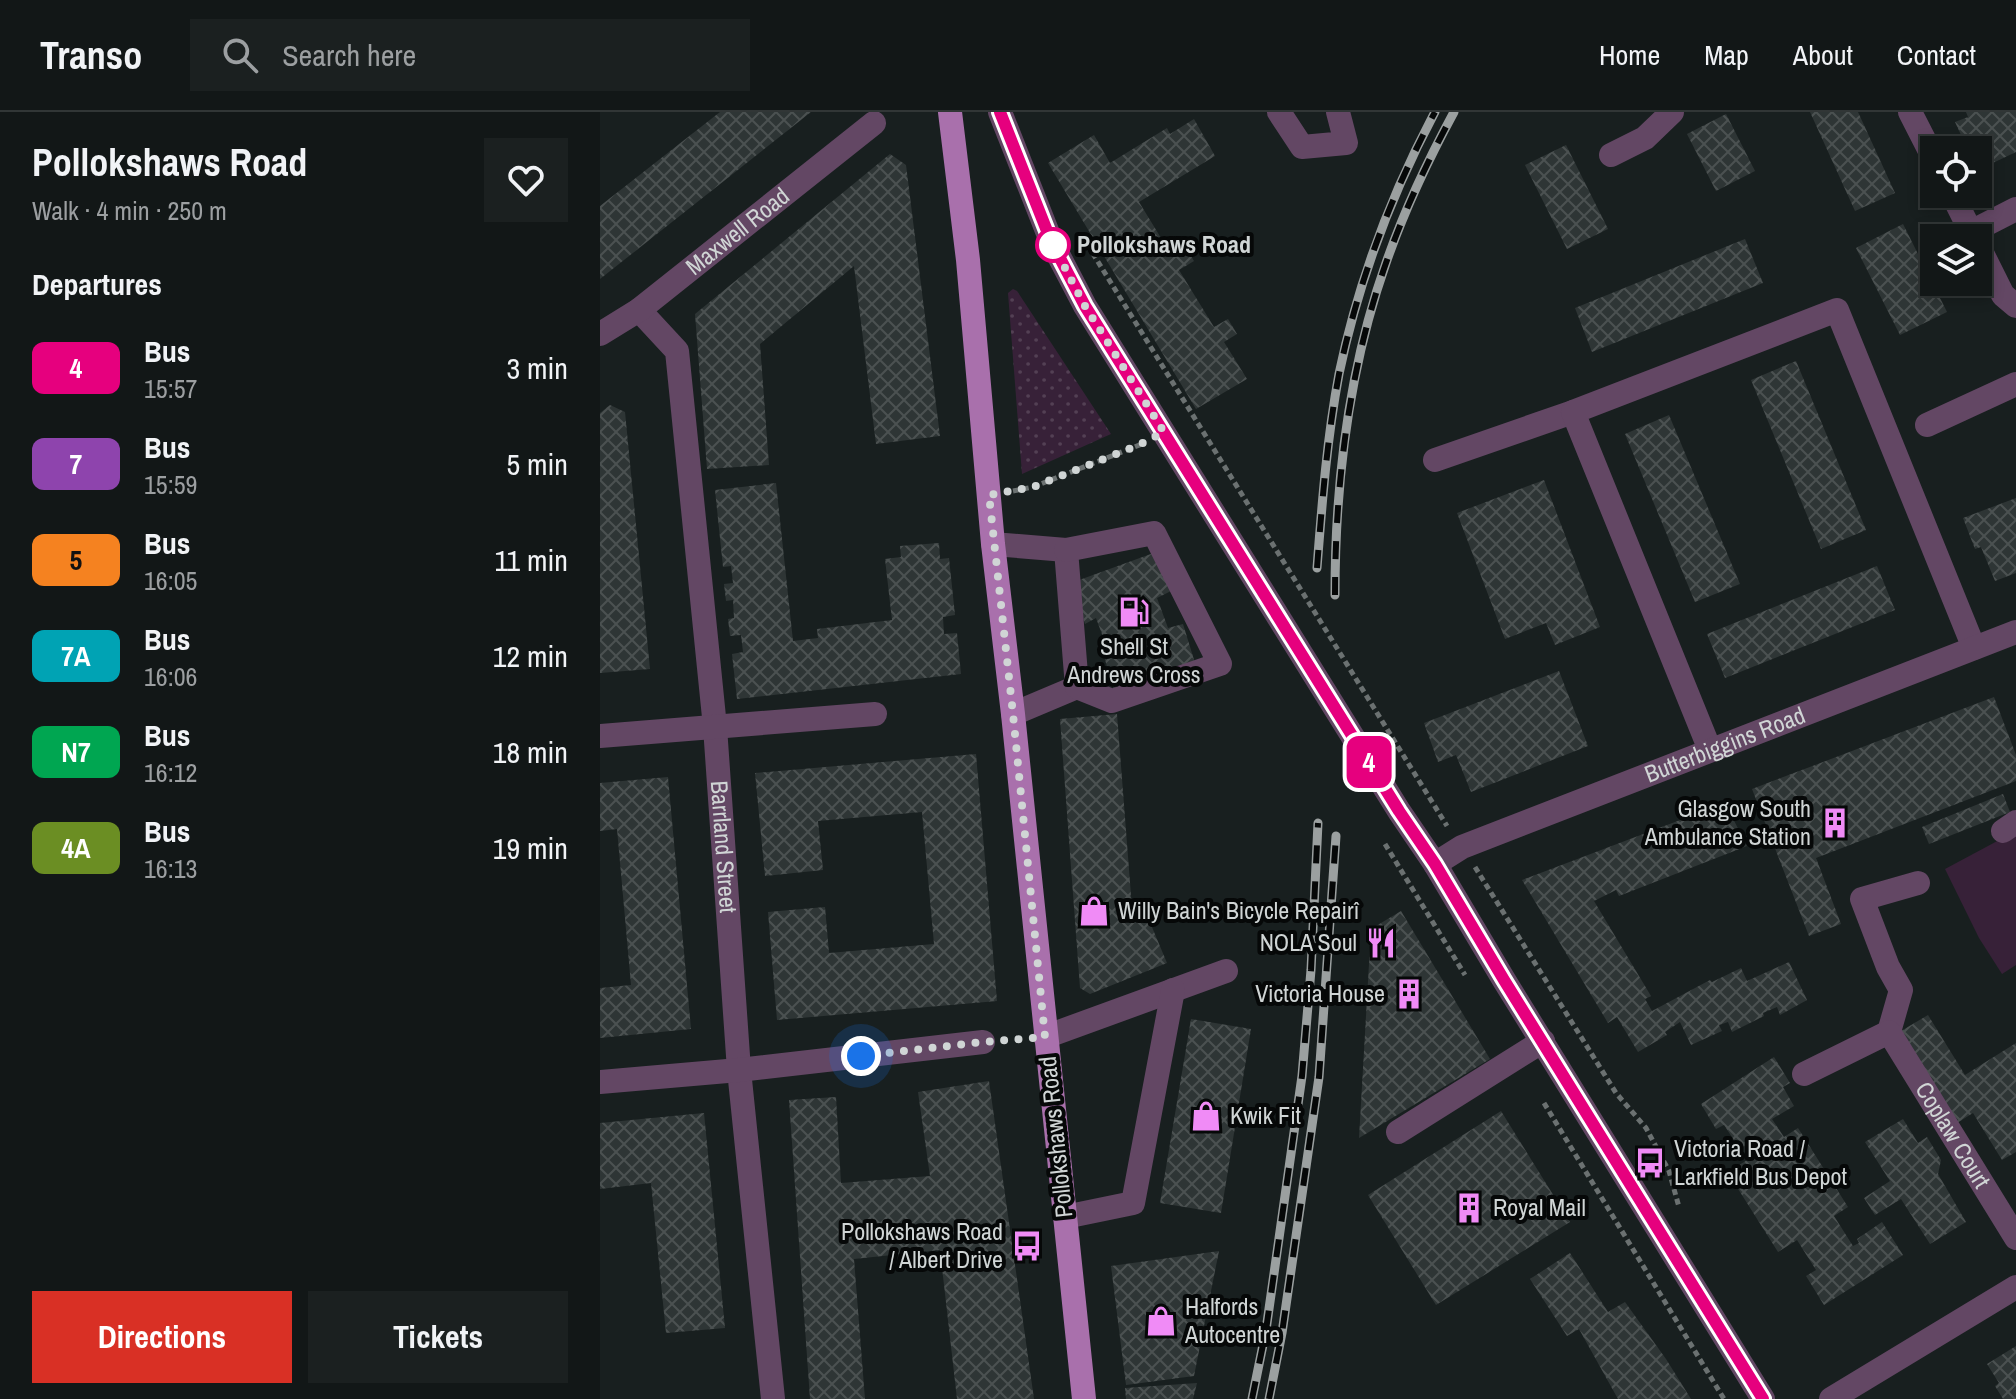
<!DOCTYPE html>
<html lang="en">
<head>
<meta charset="utf-8">
<style>
  body { margin:0; font-family:"Archivo Narrow",sans-serif; background:#1b2020; color:#f1f3f6; height:100vh; display:flex; flex-direction:column; font-size:30px; white-space:nowrap }
  * { box-sizing:border-box; margin:0 }
  p { font-size:26px; color:#9c9fa1 }
  .icon { flex:none; width:44px; height:44px; fill:none; stroke:currentColor; stroke-width:2; stroke-linecap:round; stroke-linejoin:round }
  .map { position:relative; flex:1; overflow:hidden }
  .drawer { display:flex; flex-direction:column; background:#121717; width:600px }
  .drawer>* { flex:none }
  .badge { padding:0 16px; border-radius:12px; font-size:28px; line-height:52px }
  .tools { position:absolute; left:1320px; top:24px; display:grid; gap:16px }
  .tools a { display:grid; place-items:center; width:72px; height:72px; border-radius:0px; background:#121717; box-shadow:0 4px 12px #0003,0 0 0 2px #313636; font-size:40px }
  .you { position:absolute; width:40px; height:40px; margin:-20px; border:6px solid #fff; border-radius:50%; background:#1a73e8; box-shadow:0 0 0 12px #1a73e833 }
  .map>.badge { position:absolute; translate:-50% -50%; box-shadow:0 0 0 4px #fff }
  h2 { padding:0 32px; font-size:30px; line-height:72px }
  .round { display:grid; place-items:center; flex:none; width:84px; height:84px; border-radius:0px; background:#1b2020 }
  .summary { display:flex; align-items:center; justify-content:space-between; height:136px; padding:0 32px }
  h1 { font-size:38px; font-weight:700; line-height:60px }
  .cta { display:flex; gap:16px; margin-top:auto; padding:16px 32px }
  .cta a { flex:1; height:92px; border-radius:0px; background:#d93025; color:#fff; font-size:32px; font-weight:700; line-height:92px; text-align:center }
  .cta a+a { background:#1b2020; color:#f1f3f6 }
  ul { padding:0; list-style:none }
  li { display:flex; align-items:center; gap:24px; height:96px; padding:0 32px }
  li div { flex:1 }
  li b { display:block; font-size:30px }
  li em { font-style:normal }
  li .badge { min-width:88px; font-weight:700; text-align:center }
  header { display:flex; align-items:center; gap:48px; box-sizing:border-box; height:112px; padding:0 40px; background:#121717; border-bottom:2px solid #313636 }
  header strong { font-size:38px }
  nav { display:flex; gap:44px; margin-inline-start:auto; font-size:28px }
  .search { width:560px; height:72px; background:#1b2020; display:flex; align-items:center; gap:20px; box-sizing:border-box; padding:0 28px; border-radius:0px; color:#9c9fa1; font-size:30px }
  main { display:flex; flex:1; min-height:0 }
  .map>svg:first-child { display:block }
</style>
</head>
<body>
<header>
<strong>Transo</strong>
<div class="search"><svg class="icon" aria-label="search" viewBox="0 0 24 24"><circle cx="10" cy="10" r="6"/><path d="M15 15l6 6"/></svg>Search here</div>
<nav><a>Home</a><a>Map</a><a>About</a><a>Contact</a></nav>
</header>
<main>
<section class="drawer">
<div class="summary"><div><h1>Pollokshaws Road</h1><p>Walk · 4 min · 250 m</p></div><a class="round"><svg class="icon" aria-label="heart" viewBox="0 0 24 24"><path d="M12 20l-8-8c-3-5 5-10 8-4 3-6 11-1 8 4z"/></svg></a></div>
<h2>Departures</h2>
<ul>
<li><span class="badge" style="background:#e6007e;color:#fff">4</span><div><b>Bus</b><p>15:57</p></div><em>3 min</em></li>
<li><span class="badge" style="background:#8e44ad;color:#fff">7</span><div><b>Bus</b><p>15:59</p></div><em>5 min</em></li>
<li><span class="badge" style="background:#f58220;color:#111">5</span><div><b>Bus</b><p>16:05</p></div><em>11 min</em></li>
<li><span class="badge" style="background:#00a3b4;color:#fff">7A</span><div><b>Bus</b><p>16:06</p></div><em>12 min</em></li>
<li><span class="badge" style="background:#00a651;color:#fff">N7</span><div><b>Bus</b><p>16:12</p></div><em>18 min</em></li>
<li><span class="badge" style="background:#6b8e23;color:#fff">4A</span><div><b>Bus</b><p>16:13</p></div><em>19 min</em></li>
</ul>
<div class="cta"><a>Directions</a><a>Tickets</a></div>
</section>
<div class="map">
<svg width="1416" height="1287" viewBox="0 0 1416 1287">
  <defs>
    <pattern id="grass-dots" width="8" height="8" patternUnits="userSpaceOnUse" patternTransform="scale(2)"><rect width="8" height="8" fill="#372138"/><path d="M2 2h.1M6 6h.1" fill="none" stroke="#534054" stroke-width="1.8" stroke-linecap="round"/></pattern>
    <pattern id="building-cross-hatch" width="8" height="8" patternUnits="userSpaceOnUse" patternTransform="scale(2)"><rect width="8" height="8" fill="#2e3535"/><path d="M0 0l8 8M0 8l8-8" fill="none" stroke="#4b5151"/></pattern>
  </defs>
  <rect width="100%" height="100%" fill="#181f1f"/>
  <polygon fill="url(#grass-dots)" points="413,177 417,179 511,322 422,362 408,181"/>
  <polygon fill="#372138" points="1416,719 1416,853 1402,862 1379,826 1345,757"/>
  <g fill="url(#building-cross-hatch)">
    <polygon points="120,0 211,0 0,167 0,94"/>
    <polygon points="1210,0 1258,0 1295,81 1255,99"/>
    <polygon points="1366,0 1416,0 1416,40 1378,58 1378,38 1368,38 1355,10 1368,5"/>
    <polygon points="1126,2 1155,59 1116,79 1087,22"/>
    <polygon points="594,7 615,44 539,90 572,144 586,136 594,149 579,158 614,215 628,207 637,222 624,230 647,267 596,297 448,51 494,23 510,51 567,16 570,22"/>
    <polygon points="966,33 1008,117 967,137 925,53"/>
    <polygon points="290,42 306,53 340,324 276,332 254,154 160,232 169,353 107,357 95,202"/>
    <polygon points="1303,112 1347,200 1300,223 1256,136"/>
    <polygon points="1145,127 1163,171 992,240 975,196"/>
    <polygon points="1196,249 1266,418 1221,437 1151,268"/>
    <polygon points="10,293 25,300 50,557 0,561 0,301"/>
    <polygon points="1069,303 1140,472 1095,490 1025,322"/>
    <polygon points="944,368 1000,515 955,533 946,511 905,527 857,401"/>
    <polygon points="176,371 193,529 218,526 217,517 292,508 285,447 301,445 300,434 339,431 340,447 349,446 355,503 343,505 344,522 357,521 361,562 137,587 132,542 143,540 141,523 130,524 128,507 134,506 133,488 126,489 124,472 133,471 131,454 123,455 115,378"/>
    <polygon points="1416,386 1416,461 1395,469 1381,435 1375,437 1363,406"/>
    <polygon points="559,439 571,479 557,486 568,516 583,512 595,551 514,577 502,538 507,536 496,506 485,512 471,471"/>
    <polygon points="1277,454 1295,498 1125,566 1107,522"/>
    <polygon points="959,559 988,634 871,680 856,643 838,650 824,611"/>
    <polygon points="1394,585 1416,643 1416,669 1216,746 1241,812 1209,824 1152,677"/>
    <polygon points="517,602 533,809 549,808 567,851 490,882 480,876 460,607"/>
    <polygon points="376,642 397,889 177,908 168,800 225,795 229,841 334,832 322,700 218,709 223,758 165,764 155,661"/>
    <polygon points="68,665 91,917 0,926 0,876 31,873 17,717 0,719 0,671"/>
    <polygon points="1403,682 1410,700 1329,732 1322,715"/>
    <polygon points="1125,691 1147,734 1019,784 1016,778 994,789 1051,884 1045,887 1052,899 1110,868 1112,870 1141,856 1147,869 1189,850 1207,888 1180,903 1177,895 1163,901 1164,904 1132,920 1128,910 1119,913 1122,919 1091,933 1080,910 1065,920 1067,923 1038,940 1017,905 1008,911 922,768"/>
    <polygon points="801,799 890,947 759,1026 771,817"/>
    <polygon points="1328,903 1365,963 1416,931 1416,1040 1402,1048 1373,1001 1357,1011 1301,919"/>
    <polygon points="591,907 651,917 621,1101 560,1091"/>
    <polygon points="1174,945 1190,971 1183,975 1194,994 1172,1007 1184,1025 1198,1016 1248,1095 1234,1104 1253,1134 1259,1131 1257,1127 1282,1110 1303,1143 1224,1193 1206,1164 1216,1158 1197,1128 1178,1140 1128,1061 1147,1048 1124,1013 1116,1017 1101,992"/>
    <polygon points="389,969 434,1287 357,1287 340,1138 254,1147 265,1287 210,1287 189,988 236,985 241,1071 330,1064 318,980"/>
    <polygon points="901,999 970,1110 836,1193 768,1083"/>
    <polygon points="104,1001 125,1216 66,1221 51,1071 0,1077 0,1011"/>
    <polygon points="1303,1007 1318,1031 1327,1025 1341,1048 1338,1062 1366,1110 1330,1132 1301,1087 1275,1103 1264,1086 1290,1069 1265,1030"/>
    <polygon points="619,1139 594,1264 526,1273 511,1154"/>
    <polygon points="970,1141 1008,1200 1025,1190 1066,1247 1091,1287 1018,1287 979,1217 967,1224 930,1167"/>
    <polygon points="1416,1234 1416,1287 1403,1287 1395,1274 1399,1271 1387,1252"/>
    <polygon points="597,1271 593,1287 526,1287 525,1276"/>
  </g>
  <g fill="none" stroke-linecap="round" stroke-linejoin="round">
    <g stroke="#6b7171" stroke-width="5" stroke-dasharray="6 4" stroke-linecap="butt">
      <polyline points="482,124 847,714"/>
      <polyline points="413,379 433,375 542,332"/>
      <polyline points="785,732 865,863"/>
      <polyline points="875,755 1016,981 1046,1016 1069,1059 1079,1095"/>
      <polyline points="944,991 1124,1287"/>
    </g>
    <g stroke="#634764" stroke-width="24">
      <polyline points="400,0 451,129 485,194 799,699 835,752 904,868 1163,1287"/>
      <polyline points="679,0 702,35 746,31 738,0"/>
      <polyline points="1310,0 1334,47"/>
      <polyline points="1011,43 1045,26 1072,0"/>
      <polyline points="1352,82 1374,126"/>
      <polyline points="1371,120 1416,97"/>
      <polyline points="1378,133 1403,183 1416,194"/>
      <path id="s1" d="M39,198L77,239L115,615L139,958L173,1287"/>
      <path id="s2" d="M0,222L39,198L274,11"/>
      <polyline points="1327,313 1416,272"/>
      <polyline points="835,348 973,300"/>
      <polyline points="393,432 466,438 477,575 413,602"/>
      <polyline points="466,438 554,421 620,552 512,589 477,575"/>
      <polyline points="0,624 275,602"/>
      <polyline points="1110,638 973,300 1237,198 1374,536"/>
      <polyline points="1403,719 1416,710"/>
      <path id="s3" d="M835,752L862,735L1416,520"/>
      <polyline points="1289,920 1301,878 1288,855 1262,787 1318,771"/>
      <polyline points="445,925 626,859"/>
      <path id="s4" d="M1204,962L1289,920L1416,1126"/>
      <polyline points="0,970 139,958 383,930"/>
      <polyline points="798,1020 943,929"/>
      <polyline points="465,1105 533,1091 573,878"/>
      <polyline points="1231,1287 1416,1175"/>
    </g>
    <polyline stroke="#a970ac" stroke-width="24" points="350,0 368,148 393,432 413,602 484,1287"/>
    <g stroke="#9ba0a0" stroke-width="9">
      <g id="rail">
        <path d="M717,456C722,391 727,326 739,262C758,170 791,83 835,0"/>
        <path d="M735,483C735,372 749,256 786,151C804,99 828,48 854,0"/>
        <polyline points="652,1287 666,1218 702,964 711,858 718,711"/>
        <polyline points="669,1287 682,1221 719,965 736,724"/>
      </g>
    </g>
    <use href="#rail" stroke="#060808" stroke-width="6" stroke-dasharray="18" stroke-linecap="butt"/>
  </g>
  <g fill="none" stroke-linecap="round" stroke-linejoin="round">
    <g stroke="#fff" stroke-width="18">
      <polyline id="line" points="400,0 451,129 485,194 799,699 835,752 904,868 1163,1287"/>
    </g>
    <use href="#line" stroke="#e6007e" stroke-width="12"/>
    <polyline stroke="#d0d5d5" stroke-width="8" stroke-dasharray="0 14.4" points="261,944 383,930 445,925 413,602 389,383 433,375 539,333 564,320 485,194 451,129 453,133"/>
  </g>
  <defs>
    <g id="fuel-bare" transform="scale(2.4)"><path d="M-5.5-6h7V0h2V4h1.3V-2.5L3-4.5l.8-.8L6-3V5H2.5V1h-1V6h-7ZM-4.2-4.7v3.2H.2V-4.7Z" fill="#f08bf6" stroke="#060808" stroke-width="2.5" paint-order="stroke"/></g>
    <g id="building-bare" transform="scale(2.4)"><path d="M-4-6H4V6H1V3H-1V6H-4ZM-2.5-4.3h1.7v1.8h-1.7ZM.8-4.3h1.7v1.8H.8ZM-2.5-1h1.7V.8h-1.7ZM.8-1h1.7V.8H.8Z" fill="#f08bf6" stroke="#060808" stroke-width="2.5" paint-order="stroke"/></g>
    <g id="shop-bare" transform="scale(2.4)"><path d="M-5-2.5h2.3a2.7 3.5 0 0 1 5.4 0H5L5.5 6h-11ZM-1.5-2.5h3a1.5 2.3 0 0 0-3 0Z" fill="#f08bf6" stroke="#060808" stroke-width="2.5" paint-order="stroke"/></g>
    <g id="restaurant-bare" transform="scale(2.4)"><path d="M-5-6h1v4h1v-4h1v4h1v-4h1v5L-1.5 .5V6h-2V.5L-5-1ZM5-6V6H3V1.5H1.5Q1.5-4 5-6Z" fill="#f08bf6" stroke="#060808" stroke-width="2.5" paint-order="stroke"/></g>
    <g id="bus-bare" transform="scale(2.4)"><path d="M-5-6H5V4H4V6H2V4H-2V6H-4V4H-5ZM-3.5-4V0h7V-4ZM-3.5 1.2v1.5H-2V1.2ZM2 1.2v1.5H3.5V1.2Z" fill="#f08bf6" stroke="#060808" stroke-width="2.5" paint-order="stroke"/></g>
  </defs>
  <g fill-rule="evenodd">
    <use href="#fuel-bare" x="534" y="500"/>
    <use href="#building-bare" x="1235" y="711"/>
    <use href="#shop-bare" x="494" y="799"/>
    <use href="#restaurant-bare" x="781" y="831"/>
    <use href="#building-bare" x="809" y="882"/>
    <use href="#shop-bare" x="606" y="1004"/>
    <use href="#bus-bare" x="1050" y="1051"/>
    <use href="#building-bare" x="869" y="1096"/>
    <use href="#bus-bare" x="427" y="1134"/>
    <use href="#shop-bare" x="561" y="1209"/>
  </g>
  <circle fill="#fff" stroke="#e6007e" stroke-width="4" cx="453" cy="133" r="16"/>
  <g text-anchor="middle" stroke-width="8" stroke-linejoin="round" paint-order="stroke">
    <g font-size="24" fill="#d0d5d5" stroke="#060808">
      <text dy="8" stroke="none"><textPath href="#s2" startOffset="172">Maxwell Road</textPath></text>
      <text dy="8" stroke="none"><textPath href="#s3" startOffset="314">Butterbiggins Road</textPath></text>
      <text dy="8" stroke="none"><textPath href="#s1" startOffset="554">Barrland Street</textPath></text>
      <text dy="8" stroke="none"><textPath href="#s4" startOffset="216">Coplaw Court</textPath></text>
      <text transform="translate(456 1025) rotate(-96)" y="8">Pollokshaws Road</text>
    </g>
    <g font-size="24" font-weight="bold" fill="#d0d5d5" stroke="#060808" text-anchor="start">
      <text x="477" y="141">Pollokshaws Road</text>
    </g>
    <g font-size="24" fill="#d0d5d5" stroke="#060808" text-anchor="start">
      <text x="534" y="543" text-anchor="middle">Shell St<tspan x="534" dy="28">Andrews Cross</tspan></text>
      <text x="1211" y="705" text-anchor="end">Glasgow South<tspan x="1211" dy="28">Ambulance Station</tspan></text>
      <text x="518" y="807">Willy Bain's Bicycle Repairî</text>
      <text x="757" y="839" text-anchor="end">NOLA Soul</text>
      <text x="785" y="890" text-anchor="end">Victoria House</text>
      <text x="630" y="1012">Kwik Fit</text>
      <text x="1074" y="1045">Victoria Road /<tspan x="1074" dy="28">Larkfield Bus Depot</tspan></text>
      <text x="893" y="1104">Royal Mail</text>
      <text x="403" y="1128" text-anchor="end">Pollokshaws Road<tspan x="403" dy="28">/ Albert Drive</tspan></text>
      <text x="585" y="1203">Halfords<tspan x="585" dy="28">Autocentre</tspan></text>
    </g>
  </g>
</svg>
<div class="tools">
<a><svg class="icon" aria-label="locate" viewBox="0 0 24 24"><circle cx="12" cy="12" r="6"/><path d="M12 2v4M12 18v4M2 12h4M18 12h4"/></svg></a>
<a><svg class="icon" aria-label="layers" viewBox="0 0 24 24"><path d="M12 4l9 5-9 5-9-5zM3 14l9 5 9-5"/></svg></a>
</div>
<div class="you" style="left:261px;top:944px"></div>
<b class="badge" style="left:769px;top:650px;background:#e6007e;color:#fff">4</b>
</div>
</main>
</body>
</html>
